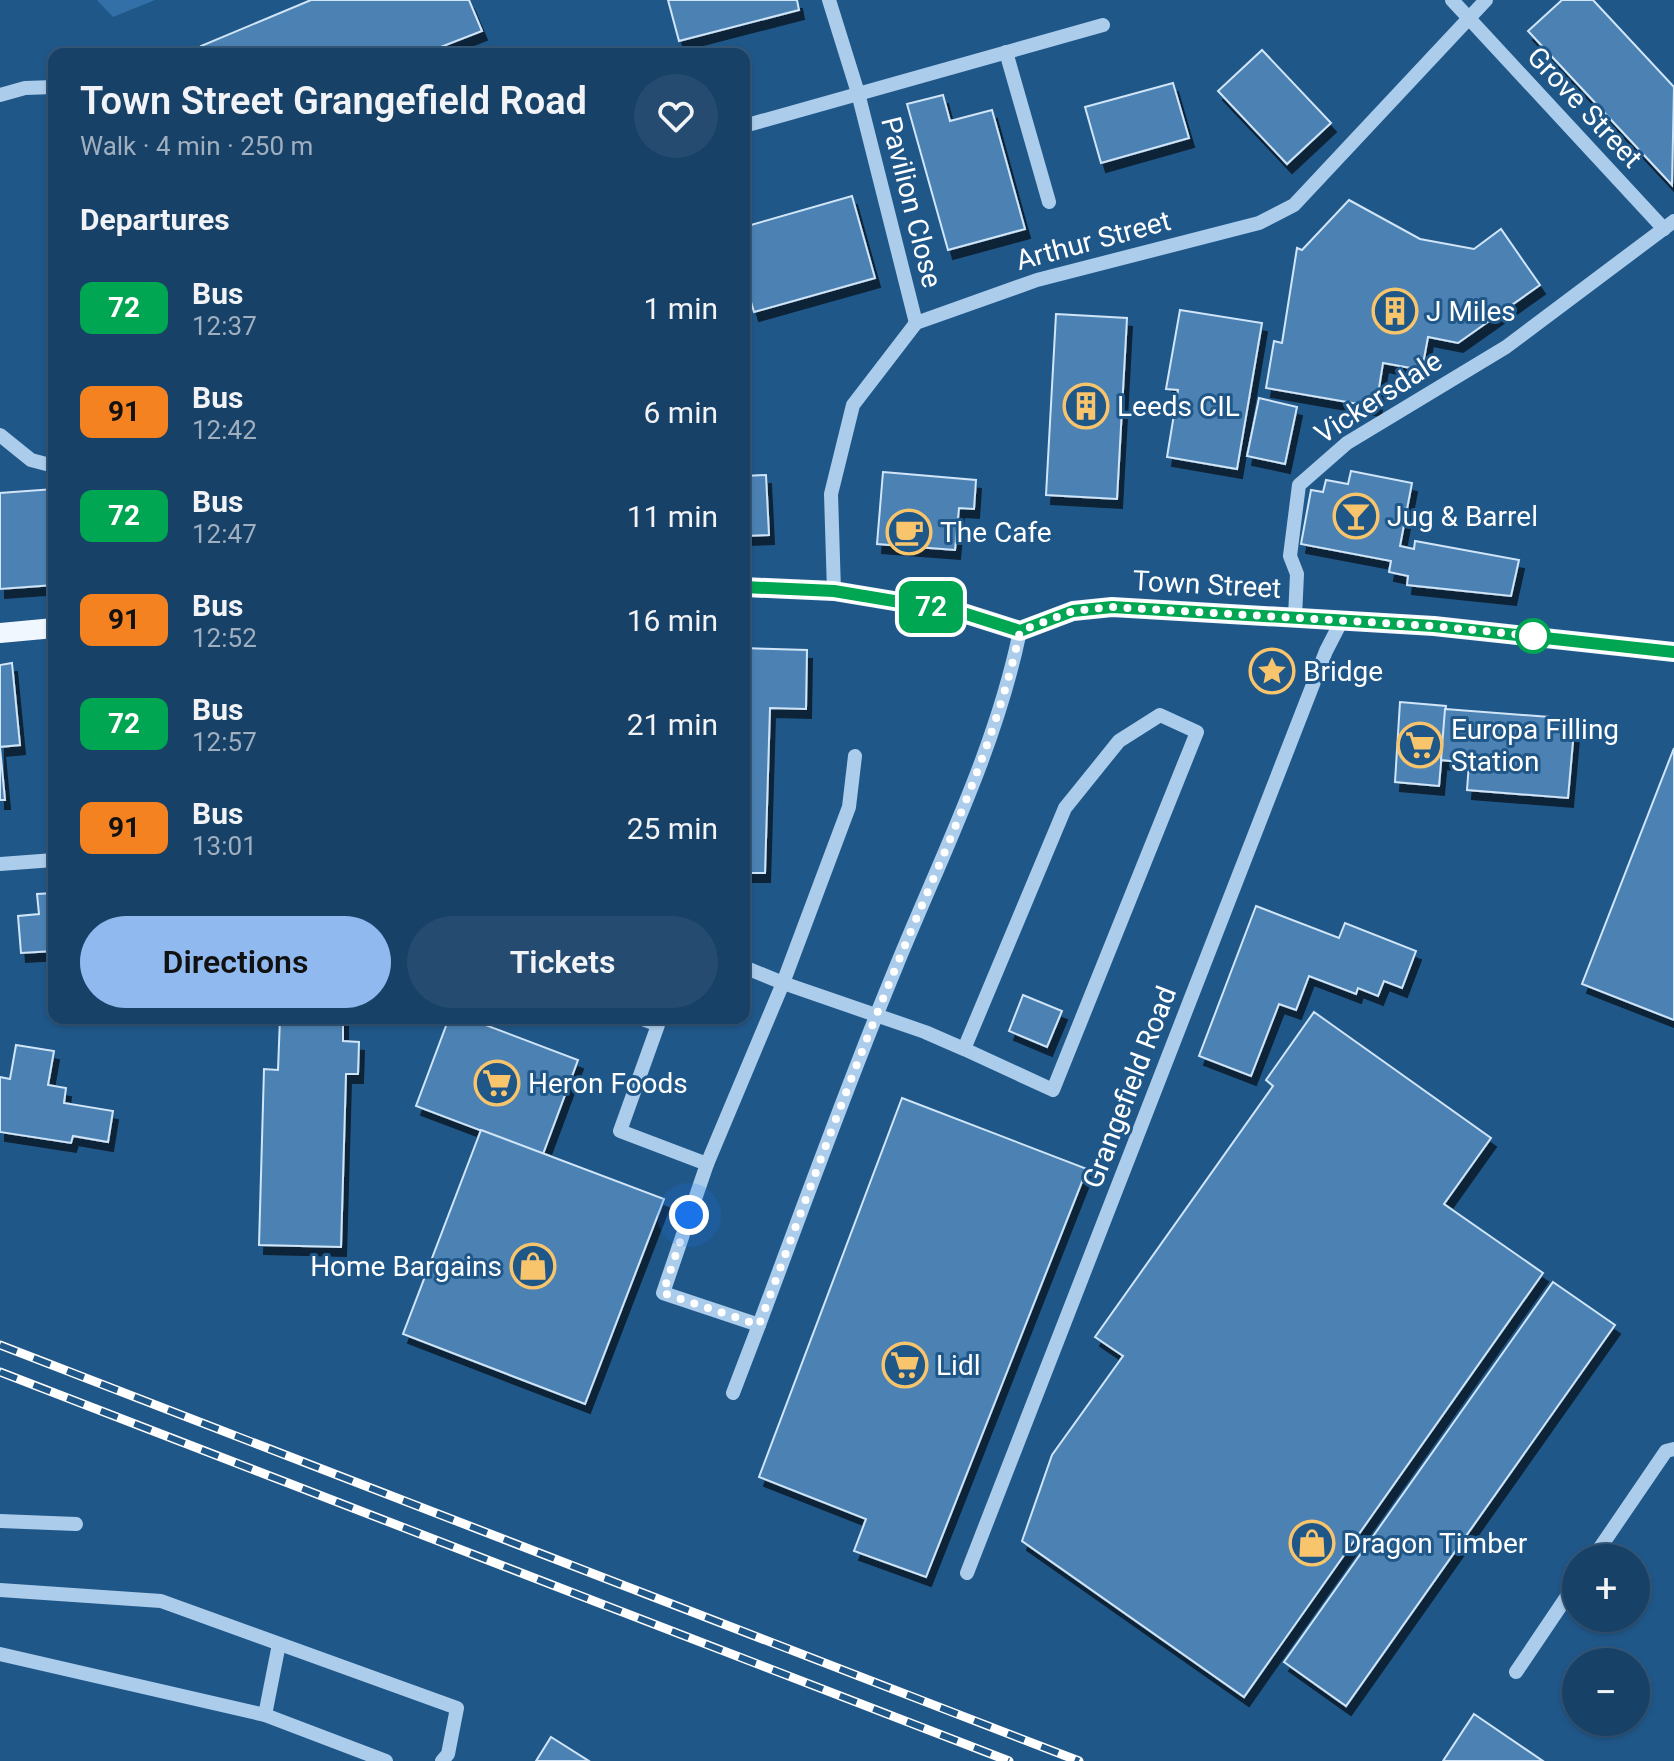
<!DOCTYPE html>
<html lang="en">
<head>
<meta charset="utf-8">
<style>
  body { margin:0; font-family:Roboto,sans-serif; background:#254c70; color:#f1f3f6; height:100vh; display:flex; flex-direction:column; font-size:30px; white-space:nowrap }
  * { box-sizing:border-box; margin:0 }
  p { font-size:26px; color:#9fafc0 }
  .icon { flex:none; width:44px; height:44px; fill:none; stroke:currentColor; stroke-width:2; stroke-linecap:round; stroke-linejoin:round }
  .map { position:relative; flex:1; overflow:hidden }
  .side { position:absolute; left:48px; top:48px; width:702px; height:976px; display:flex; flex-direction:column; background:#184167; border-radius:16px; box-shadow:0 2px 6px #0004,0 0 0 2px #365a7b }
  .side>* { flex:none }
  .badge { padding:0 16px; border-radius:12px; font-size:28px; line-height:52px }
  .controls { position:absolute; left:1562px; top:1544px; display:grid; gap:16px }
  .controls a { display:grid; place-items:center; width:88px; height:88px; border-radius:50%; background:#184167; box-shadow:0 2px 6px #0004,0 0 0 2px #365a7b; font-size:40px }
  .you { position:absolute; width:40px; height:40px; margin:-20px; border:6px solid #fff; border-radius:50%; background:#1a73e8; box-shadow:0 0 0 12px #1a73e833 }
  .map>.badge { position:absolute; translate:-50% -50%; box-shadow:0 0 0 4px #fff }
  h2 { padding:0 32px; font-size:30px; line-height:72px }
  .round { display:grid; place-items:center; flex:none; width:84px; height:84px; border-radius:42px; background:#254c70 }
  .summary { display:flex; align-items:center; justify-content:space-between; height:136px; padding:0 32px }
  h1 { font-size:38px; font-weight:600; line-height:60px }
  .button { display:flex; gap:16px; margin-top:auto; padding:16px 32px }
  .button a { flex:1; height:92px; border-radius:48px; background:#90b9f0; color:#111; font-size:32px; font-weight:600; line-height:92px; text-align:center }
  .button a+a { background:#254c70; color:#f1f3f6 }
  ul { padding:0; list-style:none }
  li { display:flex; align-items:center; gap:24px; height:104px; padding:0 32px }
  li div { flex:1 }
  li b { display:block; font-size:30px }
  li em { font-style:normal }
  li .badge { min-width:88px; font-weight:700; text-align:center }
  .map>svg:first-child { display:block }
</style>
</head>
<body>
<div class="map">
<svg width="1674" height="1761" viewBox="0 0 1674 1761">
  <defs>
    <filter id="shadow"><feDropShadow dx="5" dy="9" stdDeviation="0" flood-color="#0009"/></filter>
  </defs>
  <rect width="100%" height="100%" fill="#205789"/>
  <polygon fill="#3370a7" points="97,0 155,0 113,17"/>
  <g fill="#4c82b3" stroke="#d0e5f8" stroke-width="2" filter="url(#shadow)">
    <polygon points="311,0 469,0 482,31 438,48 441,54 204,54 201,46"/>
    <polygon points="668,0 797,0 799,10 679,41"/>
    <polygon points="1562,0 1593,0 1674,87 1672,185 1528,31"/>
    <polygon points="1262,50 1331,123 1287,164 1218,91"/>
    <polygon points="1173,83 1189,138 1101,163 1085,107"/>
    <polygon points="943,95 950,121 992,110 1025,229 948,250 907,104"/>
    <polygon points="852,196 875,278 754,312 744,278 744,227"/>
    <polygon points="1349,200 1420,239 1474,249 1501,229 1540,285 1458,343 1428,337 1422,370 1383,363 1376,407 1266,388 1274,341 1282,343 1297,248 1302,250"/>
    <polygon points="1180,310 1262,323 1237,469 1167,457 1178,390 1166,389"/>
    <polygon points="1056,314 1127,318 1117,499 1046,495"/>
    <polygon points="1259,398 1297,407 1285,464 1247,456"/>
    <polygon points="1351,471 1412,483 1400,546 1414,549 1415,541 1519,560 1511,596 1407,585 1408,576 1389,572 1391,561 1301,544 1311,490 1323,492 1326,480 1348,484"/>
    <polygon points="883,472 976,480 974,509 959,508 955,550 877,544"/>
    <polygon points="766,475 769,535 744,536 744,476"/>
    <polygon points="54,489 54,585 0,589 0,493"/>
    <polygon points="744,648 807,650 806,709 770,708 765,873 744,873"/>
    <polygon points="12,663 20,745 0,747 5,800 0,800 0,665"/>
    <polygon points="1400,702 1446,706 1439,786 1395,782"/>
    <polygon points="1445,709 1575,719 1568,798 1467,790 1469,763 1441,760"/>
    <polygon points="1674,748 1674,1020 1582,984"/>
    <polygon points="54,893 54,951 21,953 18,916 39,914 37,894"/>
    <polygon points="1256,906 1339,938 1345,923 1416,951 1402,988 1384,981 1378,996 1358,988 1356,994 1309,976 1296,1010 1279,1004 1251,1076 1199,1056"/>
    <polygon points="1023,995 1062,1011 1047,1047 1009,1031"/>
    <polygon points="1314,1012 1491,1138 1444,1204 1543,1273 1244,1697 1022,1541 1052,1455 1123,1356 1095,1337 1273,1086 1266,1080"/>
    <polygon points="280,1018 343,1018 343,1041 359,1042 358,1074 346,1074 341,1247 259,1245 264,1069 278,1070"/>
    <polygon points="449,1018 467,1018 578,1060 543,1154 416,1106"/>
    <polygon points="16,1045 54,1051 48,1085 66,1088 64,1103 113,1111 108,1142 73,1136 71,1143 0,1132 0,1077 10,1079"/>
    <polygon points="902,1098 1087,1169 926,1577 854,1551 866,1519 759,1477"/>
    <polygon points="481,1130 664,1199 585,1404 403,1334"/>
    <polygon points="1553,1282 1615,1325 1346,1706 1284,1662"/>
    <polygon points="1474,1714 1543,1761 1443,1761"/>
    <polygon points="551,1737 589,1761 536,1761"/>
  </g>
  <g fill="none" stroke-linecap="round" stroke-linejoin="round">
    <g stroke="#abcdeb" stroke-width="14">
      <polyline points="829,0 858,93 916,323"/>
      <polyline points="1452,0 1664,229"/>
      <polyline points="1006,52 1049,202"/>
      <polyline points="0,95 25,88 54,87"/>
      <polyline points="744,126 1103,25"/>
      <polyline points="0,435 31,460 54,466"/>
      <polyline points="834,591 831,494 853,405 916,323 1037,280 1259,223 1294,205 1486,0"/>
      <polyline points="1295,617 1297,574 1290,556 1299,485 1347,443 1506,347 1674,221"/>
      <polyline points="0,864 54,860"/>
      <polyline points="744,967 783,983 849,807 855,756"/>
      <path d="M640,1018L658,1025L620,1131L707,1164L663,1293L759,1325C804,1205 847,1085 896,967C941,857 996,748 1020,631"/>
      <polyline points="707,1164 783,983 925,1032 964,1049 1065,808 1119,741 1160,715 1197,732 1053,1090 964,1049"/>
      <polyline points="733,1393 759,1325"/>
      <polyline points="0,1521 76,1524"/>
      <polyline points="1593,1558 1666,1451 1674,1449"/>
      <polyline points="967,1573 1326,651 1342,620"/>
      <polyline points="0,1590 161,1601 457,1708 448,1754 442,1761"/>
      <polyline points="0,1654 265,1715 386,1761"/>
      <polyline points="1516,1672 1576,1583"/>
      <polyline points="265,1715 279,1644"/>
    </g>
    <g stroke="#f0f7fe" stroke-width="20">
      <polyline points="744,587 834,591 960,612 1020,631 1073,611 1112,607 1434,626 1674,652"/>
      <polyline points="0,633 54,628"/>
    </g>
    <g stroke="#fff" stroke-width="9">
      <g id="rail">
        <polyline points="0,1345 1079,1761"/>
        <polyline points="0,1372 1009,1761"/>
      </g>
    </g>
    <use href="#rail" stroke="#205789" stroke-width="6" stroke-dasharray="18" stroke-linecap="butt"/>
  </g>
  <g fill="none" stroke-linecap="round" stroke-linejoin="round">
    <g stroke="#fff" stroke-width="18">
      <polyline id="line" points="744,587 834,591 960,612 1020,631 1073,611 1112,607 1434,626 1674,652"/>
    </g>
    <use href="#line" stroke="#00a651" stroke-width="12"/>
    <path stroke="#fff" stroke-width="8" stroke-dasharray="0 14.4" d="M689,1215L663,1293L759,1325C804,1205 847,1085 896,967C941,857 995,748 1020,631L1073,611L1112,607L1434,626L1533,636"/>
  </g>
  <defs>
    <g id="building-ring" transform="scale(2.3)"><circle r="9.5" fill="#205789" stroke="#f8c46c" stroke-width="1.5"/><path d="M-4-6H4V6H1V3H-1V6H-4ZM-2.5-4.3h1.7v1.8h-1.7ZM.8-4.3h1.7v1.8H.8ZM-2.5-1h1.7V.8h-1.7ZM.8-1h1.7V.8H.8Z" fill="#f8c46c"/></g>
    <g id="bar-ring" transform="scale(2.3)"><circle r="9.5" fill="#205789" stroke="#f8c46c" stroke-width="1.5"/><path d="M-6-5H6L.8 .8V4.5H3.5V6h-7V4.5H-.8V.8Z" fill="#f8c46c"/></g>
    <g id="cafe-ring" transform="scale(2.3)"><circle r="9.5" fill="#205789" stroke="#f8c46c" stroke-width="1.5"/><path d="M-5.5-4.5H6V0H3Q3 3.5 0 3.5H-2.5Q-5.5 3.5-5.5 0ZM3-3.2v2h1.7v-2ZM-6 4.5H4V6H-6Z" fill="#f8c46c"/></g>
    <g id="sight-ring" transform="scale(2.3)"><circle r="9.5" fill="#205789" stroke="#f8c46c" stroke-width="1.5"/><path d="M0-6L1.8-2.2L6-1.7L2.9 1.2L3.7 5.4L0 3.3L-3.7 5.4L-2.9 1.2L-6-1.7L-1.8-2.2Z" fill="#f8c46c"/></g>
    <g id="supermarket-ring" transform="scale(2.3)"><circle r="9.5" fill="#205789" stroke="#f8c46c" stroke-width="1.5"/><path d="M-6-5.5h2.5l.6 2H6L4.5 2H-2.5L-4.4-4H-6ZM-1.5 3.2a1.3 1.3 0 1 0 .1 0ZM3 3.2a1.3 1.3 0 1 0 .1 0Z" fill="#f8c46c"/></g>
    <g id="shop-ring" transform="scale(2.3)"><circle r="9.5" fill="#205789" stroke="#f8c46c" stroke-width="1.5"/><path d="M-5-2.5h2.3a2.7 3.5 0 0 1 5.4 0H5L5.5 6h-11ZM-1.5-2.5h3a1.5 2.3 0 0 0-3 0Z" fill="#f8c46c"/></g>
  </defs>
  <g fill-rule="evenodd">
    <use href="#building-ring" x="1395" y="311"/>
    <use href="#building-ring" x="1086" y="406"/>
    <use href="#bar-ring" x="1356" y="516"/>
    <use href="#cafe-ring" x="909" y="532"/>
    <use href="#sight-ring" x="1272" y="671"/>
    <use href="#supermarket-ring" x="1420" y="745"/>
    <use href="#supermarket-ring" x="497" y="1083"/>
    <use href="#shop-ring" x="533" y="1266"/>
    <use href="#supermarket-ring" x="905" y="1365"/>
    <use href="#shop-ring" x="1312" y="1543"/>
  </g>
  <circle fill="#fff" stroke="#00a651" stroke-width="4" cx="1533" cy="636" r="16"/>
  <g text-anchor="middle" stroke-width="6" stroke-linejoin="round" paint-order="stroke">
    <g font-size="28" fill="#fff" stroke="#205789">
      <text transform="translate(1585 107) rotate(47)" y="10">Grove Street</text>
      <text transform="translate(912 202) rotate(76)" y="10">Pavilion Close</text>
      <text transform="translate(1093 240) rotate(-15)" y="10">Arthur Street</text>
      <text transform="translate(1378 397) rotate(-33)" y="10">Vickersdale</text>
      <text transform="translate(1207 584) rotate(3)" y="10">Town Street</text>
      <text transform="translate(1129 1087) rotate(-69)" y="10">Grangefield Road</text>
    </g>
    <g font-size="28" fill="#fff" stroke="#205789" text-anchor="start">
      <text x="1426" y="321">J Miles</text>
      <text x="1117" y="416">Leeds CIL</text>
      <text x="1387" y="526">Jug &amp; Barrel</text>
      <text x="940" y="542">The Cafe</text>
      <text x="1303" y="681">Bridge</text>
      <text x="1451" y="739">Europa Filling<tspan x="1451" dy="32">Station</tspan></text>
      <text x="528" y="1093">Heron Foods</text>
      <text x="502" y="1276" text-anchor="end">Home Bargains</text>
      <text x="936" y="1375">Lidl</text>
      <text x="1343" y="1553">Dragon Timber</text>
    </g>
  </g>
</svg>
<div class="controls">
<a>+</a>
<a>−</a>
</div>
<div class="you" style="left:689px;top:1215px"></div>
<b class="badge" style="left:931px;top:607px;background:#00a651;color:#fff">72</b>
<section class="side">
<div class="summary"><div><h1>Town Street Grangefield Road</h1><p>Walk · 4 min · 250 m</p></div><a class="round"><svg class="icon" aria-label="heart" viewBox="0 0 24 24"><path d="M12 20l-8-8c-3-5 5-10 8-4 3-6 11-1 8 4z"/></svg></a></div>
<h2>Departures</h2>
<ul>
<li><span class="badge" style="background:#00a651;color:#fff">72</span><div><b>Bus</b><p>12:37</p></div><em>1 min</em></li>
<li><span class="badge" style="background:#f58220;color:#111">91</span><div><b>Bus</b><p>12:42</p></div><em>6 min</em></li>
<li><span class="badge" style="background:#00a651;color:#fff">72</span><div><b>Bus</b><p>12:47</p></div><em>11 min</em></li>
<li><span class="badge" style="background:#f58220;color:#111">91</span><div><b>Bus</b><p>12:52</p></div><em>16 min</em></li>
<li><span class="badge" style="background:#00a651;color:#fff">72</span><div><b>Bus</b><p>12:57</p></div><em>21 min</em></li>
<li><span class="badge" style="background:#f58220;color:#111">91</span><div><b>Bus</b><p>13:01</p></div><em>25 min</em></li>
</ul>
<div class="button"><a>Directions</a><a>Tickets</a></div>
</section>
</div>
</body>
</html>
